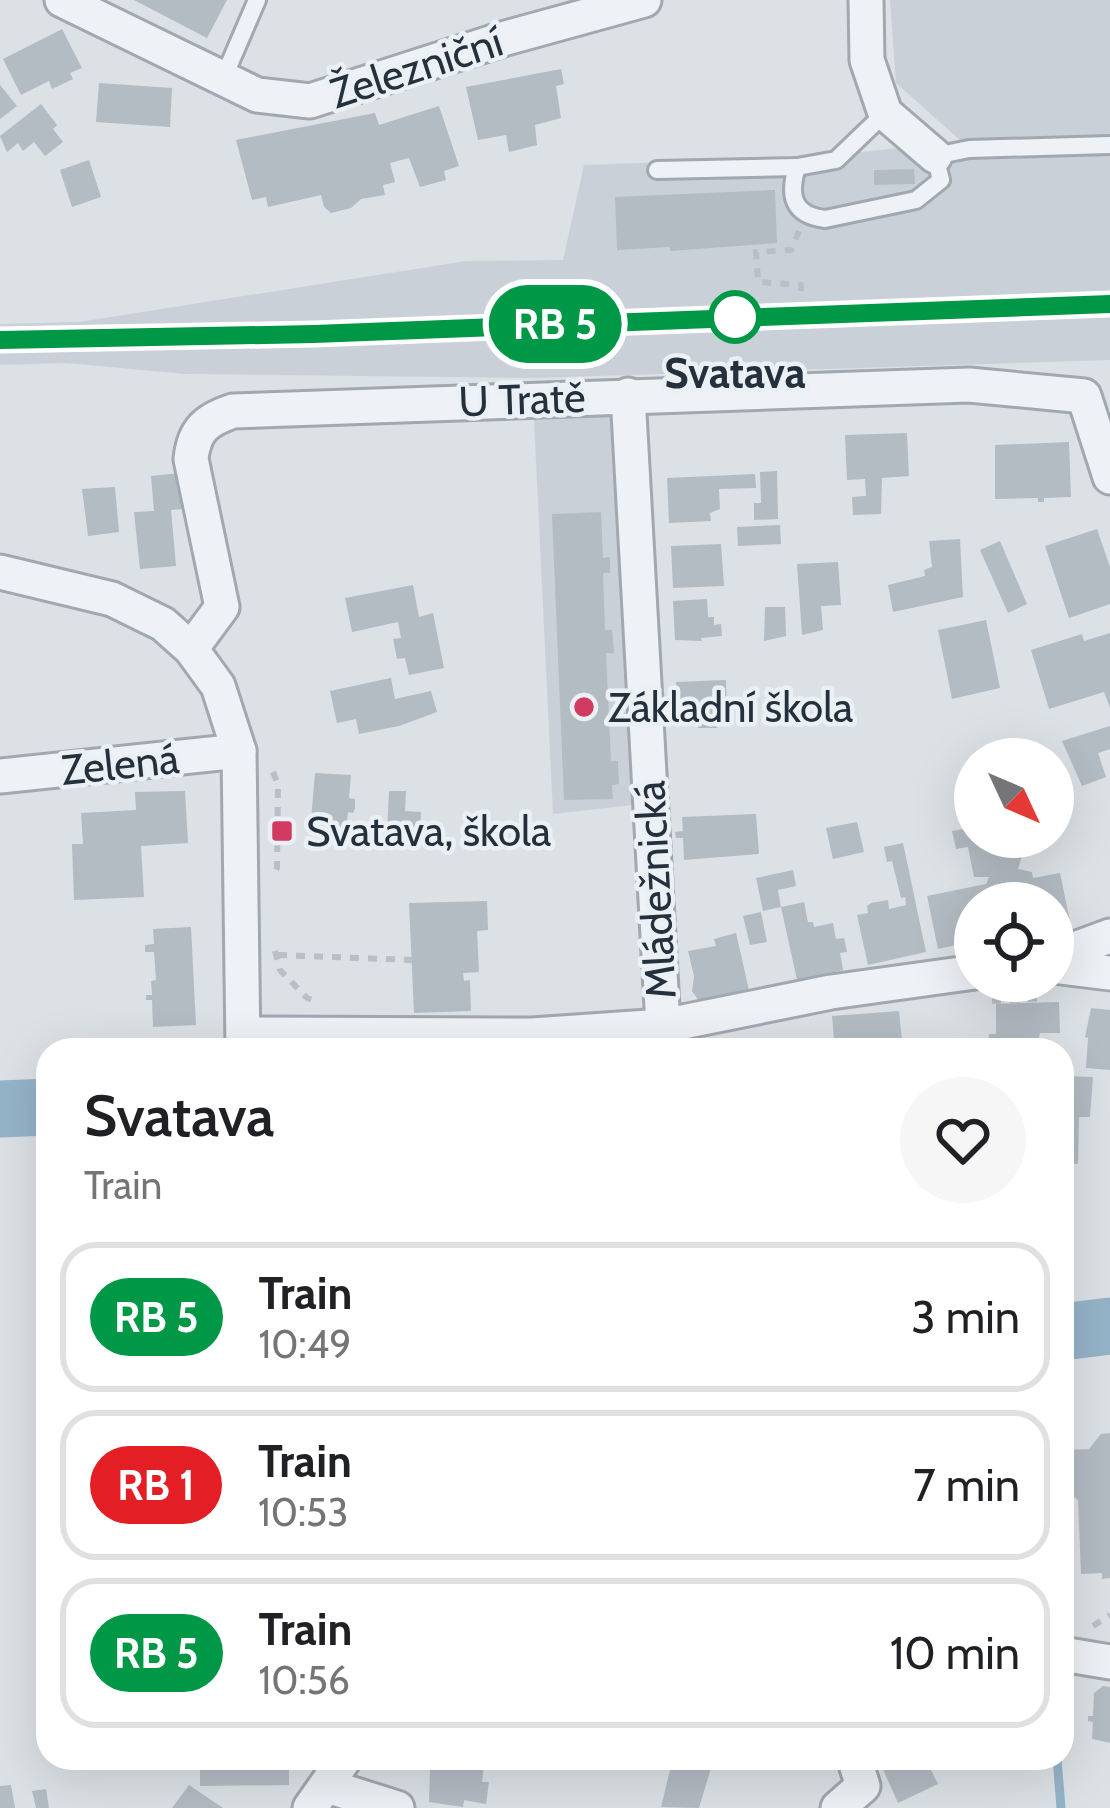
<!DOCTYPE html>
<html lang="en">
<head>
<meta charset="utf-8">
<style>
  body { margin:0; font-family:Cabin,sans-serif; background:#f6f6f6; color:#202124; height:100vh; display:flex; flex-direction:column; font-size:45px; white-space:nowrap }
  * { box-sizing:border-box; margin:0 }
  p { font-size:39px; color:#757577 }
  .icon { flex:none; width:66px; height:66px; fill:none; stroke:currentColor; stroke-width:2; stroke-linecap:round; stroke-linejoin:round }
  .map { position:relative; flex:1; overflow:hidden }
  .side { position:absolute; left:36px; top:1038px; width:1038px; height:732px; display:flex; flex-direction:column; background:#fff; border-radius:36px; box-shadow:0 12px 48px #0002 }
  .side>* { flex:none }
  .badge { padding:0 24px; border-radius:39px; font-size:42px; line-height:78px }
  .needle { width:78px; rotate:134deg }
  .buttons { position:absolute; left:954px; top:738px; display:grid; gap:24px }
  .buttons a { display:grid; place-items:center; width:120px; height:120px; border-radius:50%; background:#fff; box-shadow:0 12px 48px #0002; font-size:60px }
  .map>.badge { position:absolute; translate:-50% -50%; box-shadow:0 0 0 6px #fff }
  .round { display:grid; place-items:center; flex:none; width:126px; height:126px; border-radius:63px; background:#f6f6f6 }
  .head { display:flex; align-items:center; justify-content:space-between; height:204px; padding:0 48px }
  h1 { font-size:57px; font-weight:600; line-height:90px }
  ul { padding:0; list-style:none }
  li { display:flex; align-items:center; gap:36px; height:150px; margin:0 24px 18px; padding:0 24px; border:6px solid #e0e0e0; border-radius:36px }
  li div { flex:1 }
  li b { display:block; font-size:45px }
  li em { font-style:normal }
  li .badge { min-width:132px; font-weight:700; text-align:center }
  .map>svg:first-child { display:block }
</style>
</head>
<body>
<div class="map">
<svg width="1110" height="1808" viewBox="0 0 1110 1808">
  <rect width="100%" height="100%" fill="#dce1e6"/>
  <g fill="#cad0d8">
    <polygon points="890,0 1110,0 1110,360 535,378 185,374 67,363 0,365 0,324 79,322 466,261 563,260 584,165 817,157 961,141 896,83"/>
    <polygon points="613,416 632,805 553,814 534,420"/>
  </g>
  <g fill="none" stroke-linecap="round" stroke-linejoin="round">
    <polyline stroke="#95b3c8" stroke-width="9" points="1057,1758 1061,1808"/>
    <g stroke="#95b3c8" stroke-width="57">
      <polyline points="0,1109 48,1107"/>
      <polyline points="1062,1332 1110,1326"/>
    </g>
  </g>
  <g fill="#b3bbc3">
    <polygon points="134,0 227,0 207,38"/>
    <polygon points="62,29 82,68 70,73 73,79 52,89 49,81 21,95 3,59"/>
    <polygon points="561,69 564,84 556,86 561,118 535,125 537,145 509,152 506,135 478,140 466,87"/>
    <polygon points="99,83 172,88 170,127 96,122"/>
    <polygon points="0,85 17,106 0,119"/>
    <polygon points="41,104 57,125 53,129 63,142 45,156 34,142 23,151 18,143 7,152 0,136"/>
    <polygon points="439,106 459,166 444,171 446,180 420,187 409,158 390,163 395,182 383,185 385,195 361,199 351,208 331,213 324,207 321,195 268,207 266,197 252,200 236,140 375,113 379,125"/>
    <polygon points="89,160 101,197 72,207 60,170"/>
    <polygon points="914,169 915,184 874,185 874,170"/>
    <polygon points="775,190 777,243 670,251 670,247 617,250 615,197"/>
    <polygon points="907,433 909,476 882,478 881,514 853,515 852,497 866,496 865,479 847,480 845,435"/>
    <polygon points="1069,442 1071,497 1044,498 1044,502 1038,502 1038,498 995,499 995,445"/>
    <polygon points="777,471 778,519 754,520 754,503 761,503 760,472"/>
    <polygon points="180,473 183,509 171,510 176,566 140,569 134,512 154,511 151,476"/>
    <polygon points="755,474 756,488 719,489 720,509 710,513 711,521 669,523 667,478"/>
    <polygon points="115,487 119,532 88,536 82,489"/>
    <polygon points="601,512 603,558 610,557 610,573 603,573 605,630 612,630 614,653 606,653 611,761 618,761 619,784 612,785 613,799 564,800 552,514"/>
    <polygon points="780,525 781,544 738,546 737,527"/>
    <polygon points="1097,529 1110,567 1110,604 1069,618 1045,546"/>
    <polygon points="960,539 963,597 893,612 888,585 925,576 924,570 932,567 929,541"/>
    <polygon points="1000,541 1027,604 1008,613 980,550"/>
    <polygon points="721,544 724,586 673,588 671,546"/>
    <polygon points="838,562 841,605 821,606 823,630 802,635 797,564"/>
    <polygon points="413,585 419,617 433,613 444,668 409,675 405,658 397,659 393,639 401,638 398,622 352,632 345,598"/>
    <polygon points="707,599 708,617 714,617 714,625 721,624 722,636 701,638 702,641 675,640 673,601"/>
    <polygon points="765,607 785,607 786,636 764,641"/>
    <polygon points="986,620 1000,688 952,699 938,630"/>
    <polygon points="1110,633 1110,708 1104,692 1049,709 1031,650 1082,634 1084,641"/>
    <polygon points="391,678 395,699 431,691 437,712 399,726 359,734 356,719 337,723 330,691"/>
    <polygon points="726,680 727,720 717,720 717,728 698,728 698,721 679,722 676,682"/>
    <polygon points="1110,726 1110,749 1098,753 1106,777 1082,786 1062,741"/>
    <polygon points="315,773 351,775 349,798 355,799 355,808 353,813 348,812 346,834 310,832"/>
    <polygon points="185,791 188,843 141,846 144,897 74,900 72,844 83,844 81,813 136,810 135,792"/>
    <polygon points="389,791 406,791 405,811 421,812 420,837 387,835"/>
    <polygon points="756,814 759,854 684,860 683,838 676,838 675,832 683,831 682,817"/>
    <polygon points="857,822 864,852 833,859 826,828"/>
    <polygon points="975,827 975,837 1018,837 1025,846 1018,869 1032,872 1033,878 1060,873 1070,921 1053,924 1053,903 975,903 975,941 938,949 927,896 986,884 989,877 974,877 968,847 956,849 952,831"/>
    <polygon points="903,843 926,952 868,965 857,915 868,913 867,906 871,903 888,900 889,909 906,905 905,897 901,898 892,861 887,862 884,847"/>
    <polygon points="793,870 796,886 778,890 781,907 763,911 756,878"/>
    <polygon points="487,901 488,930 477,931 479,972 463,973 464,981 470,980 471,1011 414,1013 409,903"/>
    <polygon points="804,902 808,922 813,922 814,927 833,923 836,939 844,938 847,952 840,953 843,970 797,980 781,907"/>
    <polygon points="761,912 767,942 750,945 743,916"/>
    <polygon points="191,927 196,1025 153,1027 152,1000 146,1000 146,995 152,995 151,981 156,980 154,952 145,952 145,945 154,944 153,929"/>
    <polygon points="736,933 749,990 699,1001 692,991 694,976 688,951 716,946 714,939"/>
    <polygon points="1059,1002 1060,1033 1040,1033 1036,1050 989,1050 989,1034 996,1034 996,1004"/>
    <polygon points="1091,1008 1110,1010 1110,1070 1086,1068 1088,1038 1085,1037"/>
    <polygon points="899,1011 903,1050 835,1050 832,1016"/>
    <polygon points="1063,1076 1093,1077 1090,1117 1079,1117 1078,1164 1062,1163"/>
    <polygon points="1110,1433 1110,1578 1102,1579 1102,1573 1081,1574 1078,1500 1071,1495 1069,1475 1062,1470 1062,1457 1067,1450 1089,1449 1101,1434"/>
    <polygon points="1103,1686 1110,1687 1110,1743 1092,1739 1093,1722 1088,1721 1088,1716 1093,1716 1094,1693"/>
    <polygon points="200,1758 289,1758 289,1785 200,1786"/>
    <polygon points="436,1758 485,1758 482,1782 489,1782 486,1804 464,1800 463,1807 429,1802 430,1770"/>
    <polygon points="673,1758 714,1758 699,1808 661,1807"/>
    <polygon points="878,1758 925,1758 938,1784 898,1803"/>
    <polygon points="11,1785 15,1808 0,1808 0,1786"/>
    <polygon points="189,1785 223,1808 172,1808"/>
    <polygon points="46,1789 49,1808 36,1808 32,1791"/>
  </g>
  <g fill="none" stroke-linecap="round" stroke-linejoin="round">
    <g stroke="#a1a8b0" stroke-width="22">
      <g id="service">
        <polyline points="223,79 257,0"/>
        <path d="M797,167C788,196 793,215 825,219L916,200L941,180L935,156L969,149L1110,145"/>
        <polyline points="657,170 797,167 836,160 885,113"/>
      </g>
    </g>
    <g stroke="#a1a8b0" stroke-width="39">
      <g id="minor">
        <polyline points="62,0 257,95 310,101 506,38 644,0"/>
        <polyline points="866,0 867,60 885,113 935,156"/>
        <polyline points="628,395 663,1026"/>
        <polyline points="0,572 112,599 163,624 191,649 218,686 239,751 243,1050"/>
        <path d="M191,649L222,607L191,459C194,430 206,420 233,411L969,385L1084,396L1110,477"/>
        <polyline points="0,776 239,751"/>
        <polyline points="1053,957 1110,936"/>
        <polyline points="1053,966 1110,973"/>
        <polyline points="244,1034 532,1035 663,1026 831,992 975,972"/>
        <polyline points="1062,1654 1110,1662"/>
        <polyline points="327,1786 397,1808"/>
        <polyline points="310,1808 345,1758"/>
        <polyline points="838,1808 863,1786 854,1758"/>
      </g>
    </g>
    <g stroke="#babfc5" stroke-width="6" stroke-dasharray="9 9" stroke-linecap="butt">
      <polyline points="799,231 791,250 756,252 758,282 801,285 801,291"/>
      <polyline points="273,772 278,784 277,868 273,877"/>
      <polyline points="275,951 280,970 307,998 317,1001"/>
      <polyline points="278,955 412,960"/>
      <polyline points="992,1001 1044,998"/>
      <polyline points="1093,1626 1110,1615"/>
    </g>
    <use href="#service" stroke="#eef1f5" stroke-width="16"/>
    <use href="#minor" stroke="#eef1f5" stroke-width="33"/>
    <polyline stroke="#758290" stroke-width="9" stroke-dasharray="6 12" stroke-linecap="butt" points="0,340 314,334 1110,304"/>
  </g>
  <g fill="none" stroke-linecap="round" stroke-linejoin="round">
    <g stroke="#fff" stroke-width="27">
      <polyline id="line" points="0,340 314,334 1110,304"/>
    </g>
    <use href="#line" stroke="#009847" stroke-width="18"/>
  </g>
  <circle fill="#fff" stroke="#009847" stroke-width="6" cx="735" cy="317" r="24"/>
  <g fill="#d13b62" stroke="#ebf0f4" stroke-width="4.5">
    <circle cx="584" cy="707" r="12"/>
    <rect x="270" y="819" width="24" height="24" rx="6"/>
  </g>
  <g text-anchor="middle" stroke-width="9" stroke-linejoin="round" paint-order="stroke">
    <g font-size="42" fill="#25303d" stroke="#ebf0f4">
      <text transform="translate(416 67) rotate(-18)" y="15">Železniční</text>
      <text transform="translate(522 399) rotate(-2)" y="15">U Tratě</text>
      <text transform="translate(120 764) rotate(-6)" y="15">Zelená</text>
      <text transform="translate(655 890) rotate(-93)" y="15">Mládežnická</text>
    </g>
    <g font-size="42" font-weight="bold" fill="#25303d" stroke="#ebf0f4">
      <text x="735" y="388">Svatava</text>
    </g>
    <g font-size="42" fill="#25303d" stroke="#ebf0f4" text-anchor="start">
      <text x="608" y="722">Základní škola</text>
      <text x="306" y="846">Svatava, škola</text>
    </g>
  </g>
</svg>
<div class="buttons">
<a><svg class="needle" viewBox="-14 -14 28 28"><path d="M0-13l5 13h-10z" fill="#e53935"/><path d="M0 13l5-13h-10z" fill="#757577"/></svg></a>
<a><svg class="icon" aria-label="locate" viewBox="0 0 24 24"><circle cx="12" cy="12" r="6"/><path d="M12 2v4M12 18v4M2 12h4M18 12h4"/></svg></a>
</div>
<b class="badge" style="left:555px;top:324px;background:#009847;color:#fff">RB 5</b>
<section class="side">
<div class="head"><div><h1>Svatava</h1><p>Train</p></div><a class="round"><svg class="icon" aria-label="heart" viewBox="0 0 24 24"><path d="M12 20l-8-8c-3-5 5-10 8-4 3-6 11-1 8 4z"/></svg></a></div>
<ul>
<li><span class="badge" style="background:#009847;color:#fff">RB 5</span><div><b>Train</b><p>10:49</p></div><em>3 min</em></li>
<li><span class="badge" style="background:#e31e25;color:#fff">RB 1</span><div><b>Train</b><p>10:53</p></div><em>7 min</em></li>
<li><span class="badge" style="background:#009847;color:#fff">RB 5</span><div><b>Train</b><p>10:56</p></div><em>10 min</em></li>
</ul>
</section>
</div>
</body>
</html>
